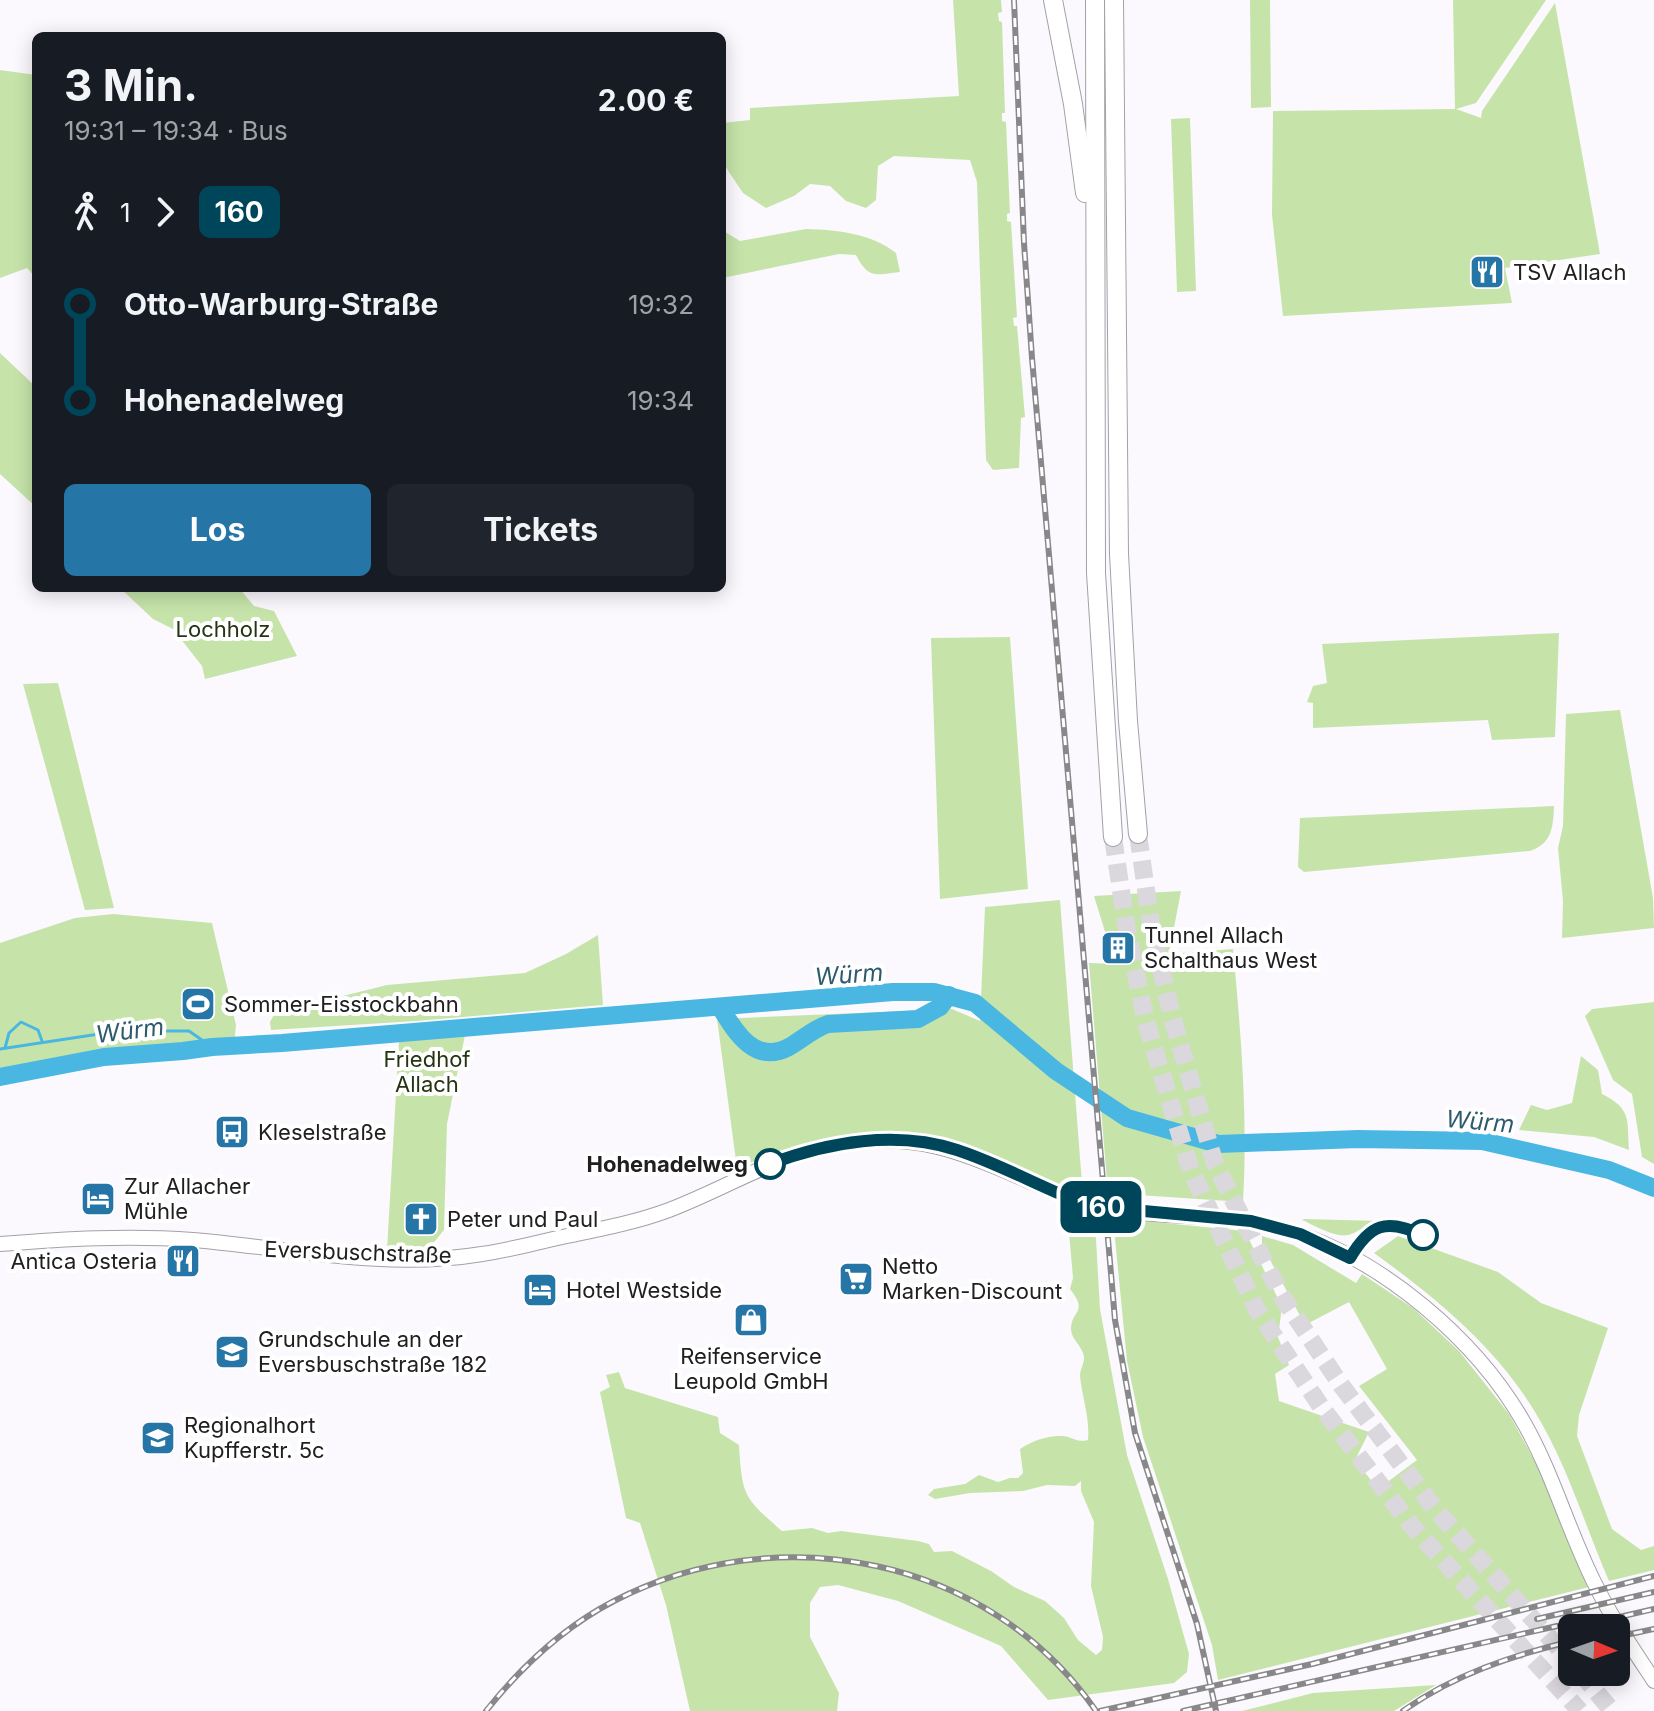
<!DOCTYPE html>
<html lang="de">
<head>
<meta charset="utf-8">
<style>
  body { margin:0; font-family:Inter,sans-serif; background:#20242c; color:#f1f3f6; height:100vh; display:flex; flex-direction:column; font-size:30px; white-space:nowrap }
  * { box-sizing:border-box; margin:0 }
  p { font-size:26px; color:#9ea1a6 }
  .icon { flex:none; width:44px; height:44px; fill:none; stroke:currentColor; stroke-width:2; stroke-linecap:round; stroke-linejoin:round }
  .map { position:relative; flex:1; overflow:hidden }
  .details { position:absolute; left:32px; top:32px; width:694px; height:560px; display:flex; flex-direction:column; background:#171b24; border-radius:12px; box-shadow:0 4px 20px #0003 }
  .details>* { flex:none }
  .badge { padding:0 16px; border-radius:12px; font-size:28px; line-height:52px }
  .needle { width:52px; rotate:92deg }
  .buttons { position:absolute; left:1558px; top:1614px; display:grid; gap:16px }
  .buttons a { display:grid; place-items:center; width:72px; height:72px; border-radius:12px; background:#171b24; box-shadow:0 4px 20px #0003; font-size:40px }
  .map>.badge { position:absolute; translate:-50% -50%; box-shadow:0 0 0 4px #fff }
  .legs { display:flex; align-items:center; gap:12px; height:88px; padding:0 32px; font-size:26px }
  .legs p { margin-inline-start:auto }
  .overview { display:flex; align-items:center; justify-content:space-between; height:136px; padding:0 32px }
  h1 { font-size:44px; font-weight:700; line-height:60px }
  .action { display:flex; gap:16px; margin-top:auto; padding:16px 32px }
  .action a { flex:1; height:92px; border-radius:12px; background:#2675a7; color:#fff; font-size:32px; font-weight:700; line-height:92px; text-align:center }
  .action a+a { background:#20242c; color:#f1f3f6 }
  ul { padding:0 32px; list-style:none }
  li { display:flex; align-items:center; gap:28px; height:96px; font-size:30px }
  li i { display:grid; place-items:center; width:12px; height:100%; margin:0 10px; background:currentColor }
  li i::after { content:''; width:20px; height:20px; margin:-10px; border:6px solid; border-radius:50%; background:#171b24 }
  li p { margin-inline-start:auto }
  li:first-child i { background:linear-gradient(#0000 50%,currentColor 0) }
  li:last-child i { background:linear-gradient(currentColor 50%,#0000 0) }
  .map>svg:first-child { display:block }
</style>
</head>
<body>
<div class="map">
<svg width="1654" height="1711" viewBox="0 0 1654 1711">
  <rect width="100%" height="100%" fill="#fbf9fe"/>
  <g fill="#c6e4aa">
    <polygon points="953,0 1001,0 1002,12 998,13 999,21 1002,22 1005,113 1002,113 1002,121 1006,122 1010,213 1007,214 1007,221 1011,222 1017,317 1013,318 1014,326 1017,326 1025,417 1021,418 1019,468 993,470 986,460 977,182 970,160 894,156 878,166 876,200 866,208 846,201 830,186 810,184 794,196 766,208 743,193 725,166 722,165 722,123 750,120 750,108 959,96"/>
    <polygon points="1250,0 1270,0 1271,107 1251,108"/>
    <polygon points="1453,0 1546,0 1476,103 1456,109 1481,118 1482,111 1555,3 1600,254 1505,268 1512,303 1283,316 1272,215 1273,111 1455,109"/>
    <polygon points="0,70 36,75 36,278 27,268 0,278"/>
    <polygon points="1190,118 1196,291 1177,292 1171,119"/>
    <path d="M806,229C837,230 871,233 896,253L900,272C876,275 868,279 856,255L839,254L722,278V230L740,241Z"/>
    <polygon points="0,353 36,387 36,507 0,474"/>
    <polygon points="120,588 239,588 254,606 274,611 297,656 205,679 202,666 173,629 153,619"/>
    <polygon points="1559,633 1555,737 1492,740 1488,720 1313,728 1313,703 1307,702 1313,686 1327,683 1322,644"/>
    <polygon points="1010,637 1028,889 940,899 931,638"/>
    <polygon points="58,683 114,908 85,910 23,684"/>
    <polygon points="1620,710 1653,898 1654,928 1562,938 1563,901 1558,848 1563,826 1566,714"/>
    <path d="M1554,806C1553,828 1552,843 1530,851L1304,872L1298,867L1300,818Z"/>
    <path d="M1181,891L1169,954L1233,949C1241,1034 1248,1117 1243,1202L1108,1193L1089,963L1115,964L1094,896Z"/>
    <polygon points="1060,900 1083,1196 945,1139 877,1133 775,1153 737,1168 717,1019 952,1009 980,1021 985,907"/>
    <polygon points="113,914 212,923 236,1025 234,1045 129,1052 0,1073 0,943 75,918"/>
    <polygon points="598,935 603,1005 416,1021 271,1030 270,1022 275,1013 387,985 525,973 566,954"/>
    <polygon points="1654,1002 1654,1164 1642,1157 1632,1094 1613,1080 1585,1016 1592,1009"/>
    <polygon points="465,1035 447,1124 444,1230 426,1252 387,1250 399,1041"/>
    <path d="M1581,1056L1598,1070L1602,1094C1632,1109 1627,1120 1629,1150L1594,1137L1519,1130L1531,1105L1547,1110L1572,1103Z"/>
    <path d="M1062,1202L1090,1214L1096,1239L1100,1309L1127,1455L1168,1579L1189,1654L1187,1672L1174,1683L1048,1700L1001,1646L898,1601L838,1585L820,1587L810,1603V1637L839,1693L837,1711H690L666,1605L640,1523L626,1518L600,1392L610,1387L606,1375L619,1372L625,1388L718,1417L720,1433L739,1445C742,1496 744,1498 782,1531L812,1528L828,1533L841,1531L918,1541L929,1544L934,1552L952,1551L991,1571L1014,1587L1045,1601L1064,1618L1078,1640L1096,1655L1102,1650L1103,1637L1091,1586L1094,1522L1081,1491V1481L1075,1486L1047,1485L1023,1491L970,1493L935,1499L928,1495L934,1489L965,1484L979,1475L998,1482L1010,1478H1018L1023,1473L1020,1449C1031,1441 1048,1435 1063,1436C1073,1437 1077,1443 1088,1440C1090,1418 1082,1397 1080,1376C1080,1369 1084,1364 1084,1358C1084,1347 1071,1340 1071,1329C1071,1310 1089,1313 1070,1289L1073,1278L1067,1209H1060Z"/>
    <polygon points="1113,1218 1245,1231 1282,1307 1278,1337 1289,1365 1275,1374 1279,1401 1369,1432 1355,1460 1378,1489 1417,1460 1359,1386 1387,1369 1349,1302 1305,1325 1262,1245 1262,1236 1293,1245 1356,1283 1362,1274 1413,1308 1459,1351 1509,1414 1538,1467 1589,1587 1218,1680 1212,1645 1143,1437 1127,1361"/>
    <path d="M1302,1220L1304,1219L1380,1221C1368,1223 1362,1230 1351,1234C1338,1240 1314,1225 1302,1220Z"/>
    <path d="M1398,1236L1498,1272L1541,1303L1608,1328L1579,1415L1577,1436L1612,1529L1641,1550L1654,1546V1570L1609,1581C1585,1526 1567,1464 1535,1412C1496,1347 1435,1297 1374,1253Z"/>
    <polygon points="1436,1685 1394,1711 1242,1711 1313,1693"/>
  </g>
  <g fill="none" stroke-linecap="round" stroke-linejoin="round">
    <g stroke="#49b7e2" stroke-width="3">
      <polyline points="5,1048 9,1033 21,1022 38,1030 42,1041"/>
      <polyline points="0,1049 119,1031 189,1031 212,1047"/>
    </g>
    <g stroke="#49b7e2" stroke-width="18">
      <path d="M720,1007C736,1033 755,1065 789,1047C803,1039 813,1029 828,1024L918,1019L940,1007L949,995"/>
      <polyline points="0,1077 104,1057 183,1051 212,1047 282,1043 893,992 934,992 975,1003 1056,1071 1127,1118 1218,1144 1358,1139 1482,1141 1609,1170 1654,1188"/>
    </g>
    <g stroke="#dad8dd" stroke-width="18" stroke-dasharray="18 9" stroke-linecap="butt">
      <polyline points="1138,834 1151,925 1172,1017 1215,1164 1281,1295 1341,1385 1435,1509 1572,1663"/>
      <polyline points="1113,837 1127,931 1146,1022 1191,1171 1257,1310 1322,1408 1411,1525 1580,1711"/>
      <polyline points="1580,1672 1612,1711"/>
    </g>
    <g stroke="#a3a1a6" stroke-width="16">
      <path id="secondary" d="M0,1244C64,1239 128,1235 193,1240C288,1248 386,1270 482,1254C510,1250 538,1242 567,1236C601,1229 637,1222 669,1210C727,1188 778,1154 840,1144C913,1132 962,1151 1026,1180C1047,1188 1067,1199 1089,1205C1155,1221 1224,1210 1290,1231C1382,1259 1477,1340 1524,1423C1553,1474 1568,1530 1594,1582C1611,1617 1633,1649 1654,1681"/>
    </g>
    <g stroke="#a3a1a6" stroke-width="20">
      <g id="highway">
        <polyline points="1053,0 1073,104 1085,193"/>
        <polyline points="1095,0 1096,573 1113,837"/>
        <polyline points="1114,0 1119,554 1128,721 1138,834"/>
      </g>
    </g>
    <use href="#secondary" stroke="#fff" stroke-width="14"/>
    <use href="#highway" stroke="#fff" stroke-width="18"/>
    <g stroke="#88888a" stroke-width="6">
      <g id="rail">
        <polyline points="1014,0 1024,243 1032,358 1115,1320 1135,1433 1197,1624 1216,1711"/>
        <polyline points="1537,1619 1654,1592"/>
        <polyline points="1572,1628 1654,1609"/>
        <polyline points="1616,1637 1654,1629"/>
        <path d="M486,1711C521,1667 564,1627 614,1601C778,1516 989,1556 1096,1711"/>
        <polyline points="1100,1711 1312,1664 1654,1576"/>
        <polyline points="1183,1711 1557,1626"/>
        <path d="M1403,1711C1453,1675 1513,1655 1572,1641"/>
      </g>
    </g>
    <use href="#rail" stroke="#fff" stroke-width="3" stroke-dasharray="9" stroke-linecap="butt"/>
  </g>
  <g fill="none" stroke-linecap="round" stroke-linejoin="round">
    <g stroke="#fff" stroke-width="18">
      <path id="line-1" d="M770,1164C828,1142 896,1130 957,1150C1000,1164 1040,1187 1082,1203L1101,1207L1251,1221L1300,1234L1350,1258C1370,1224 1386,1218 1423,1235"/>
    </g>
    <use href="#line-1" stroke="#00465a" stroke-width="12"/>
  </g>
  <defs>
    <g id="restaurant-square" transform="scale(1.8)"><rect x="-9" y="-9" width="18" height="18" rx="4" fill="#2675a7" stroke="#fff"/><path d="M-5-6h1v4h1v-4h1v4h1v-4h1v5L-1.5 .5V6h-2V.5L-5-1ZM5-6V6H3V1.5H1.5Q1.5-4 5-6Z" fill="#fff"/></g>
    <g id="building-square" transform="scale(1.8)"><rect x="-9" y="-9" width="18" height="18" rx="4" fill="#2675a7" stroke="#fff"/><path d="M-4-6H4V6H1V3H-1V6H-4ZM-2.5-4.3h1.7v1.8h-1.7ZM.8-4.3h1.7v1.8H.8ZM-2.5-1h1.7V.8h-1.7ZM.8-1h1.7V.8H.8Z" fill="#fff"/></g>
    <g id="stadium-square" transform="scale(1.8)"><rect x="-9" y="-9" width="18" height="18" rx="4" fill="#2675a7" stroke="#fff"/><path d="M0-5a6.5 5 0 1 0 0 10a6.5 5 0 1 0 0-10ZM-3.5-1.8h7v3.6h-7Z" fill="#fff"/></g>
    <g id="bus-square" transform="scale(1.8)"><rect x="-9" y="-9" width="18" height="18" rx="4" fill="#2675a7" stroke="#fff"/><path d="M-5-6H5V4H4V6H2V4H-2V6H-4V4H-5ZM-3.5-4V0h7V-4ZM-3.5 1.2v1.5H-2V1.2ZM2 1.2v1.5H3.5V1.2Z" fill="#fff"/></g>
    <g id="hotel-square" transform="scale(1.8)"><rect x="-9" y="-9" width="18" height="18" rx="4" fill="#2675a7" stroke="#fff"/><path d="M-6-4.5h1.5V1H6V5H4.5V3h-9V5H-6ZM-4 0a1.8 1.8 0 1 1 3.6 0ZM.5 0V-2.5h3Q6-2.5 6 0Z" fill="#fff"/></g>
    <g id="church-square" transform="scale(1.8)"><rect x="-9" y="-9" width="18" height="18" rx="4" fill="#2675a7" stroke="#fff"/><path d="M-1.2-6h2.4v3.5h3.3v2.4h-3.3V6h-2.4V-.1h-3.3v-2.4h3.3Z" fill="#fff"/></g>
    <g id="supermarket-square" transform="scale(1.8)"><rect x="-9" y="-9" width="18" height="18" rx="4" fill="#2675a7" stroke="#fff"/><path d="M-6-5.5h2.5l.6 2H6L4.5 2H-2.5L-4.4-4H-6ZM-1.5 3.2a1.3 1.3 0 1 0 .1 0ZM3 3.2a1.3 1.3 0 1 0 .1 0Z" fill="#fff"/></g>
    <g id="shop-square" transform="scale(1.8)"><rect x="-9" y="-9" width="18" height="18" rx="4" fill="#2675a7" stroke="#fff"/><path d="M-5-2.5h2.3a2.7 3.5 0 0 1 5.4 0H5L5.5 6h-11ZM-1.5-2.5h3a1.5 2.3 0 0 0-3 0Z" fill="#fff"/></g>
    <g id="school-square" transform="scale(1.8)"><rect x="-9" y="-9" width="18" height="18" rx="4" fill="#2675a7" stroke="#fff"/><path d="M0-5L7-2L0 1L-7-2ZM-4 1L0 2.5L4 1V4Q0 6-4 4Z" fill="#fff"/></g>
  </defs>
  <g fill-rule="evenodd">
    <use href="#restaurant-square" x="1487" y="272"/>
    <use href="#building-square" x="1118" y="948"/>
    <use href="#stadium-square" x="198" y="1004"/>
    <use href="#bus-square" x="232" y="1132"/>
    <use href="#hotel-square" x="98" y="1199"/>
    <use href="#church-square" x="421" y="1219"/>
    <use href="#restaurant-square" x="183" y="1261"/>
    <use href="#supermarket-square" x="856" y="1279"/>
    <use href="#hotel-square" x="540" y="1290"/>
    <use href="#shop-square" x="751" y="1320"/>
    <use href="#school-square" x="232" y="1352"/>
    <use href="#school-square" x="158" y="1438"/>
  </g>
  <g fill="#fff" stroke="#00465a" stroke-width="4">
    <circle cx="770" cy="1164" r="14"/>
    <circle cx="1423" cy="1235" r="14"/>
  </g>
  <g text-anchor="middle" stroke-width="8" stroke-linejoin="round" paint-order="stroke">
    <g font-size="22" fill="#202021" stroke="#fff" text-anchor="start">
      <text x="1513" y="280">TSV Allach</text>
      <text x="1144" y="943">Tunnel Allach<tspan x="1144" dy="25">Schalthaus West</tspan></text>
      <text x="224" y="1012">Sommer-Eisstockbahn</text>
      <text x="258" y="1140">Kleselstraße</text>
      <text x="124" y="1194">Zur Allacher<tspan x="124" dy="25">Mühle</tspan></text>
      <text x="447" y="1227">Peter und Paul</text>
      <text x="157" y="1269" text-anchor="end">Antica Osteria</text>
      <text x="882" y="1274">Netto<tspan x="882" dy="25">Marken-Discount</tspan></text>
      <text x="566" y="1298">Hotel Westside</text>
      <text x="258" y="1347">Grundschule an der<tspan x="258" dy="25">Eversbuschstraße 182</tspan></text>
      <text x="751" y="1364" text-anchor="middle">Reifenservice<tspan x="751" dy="25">Leupold GmbH</tspan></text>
      <text x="184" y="1433">Regionalhort<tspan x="184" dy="25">Kupfferstr. 5c</tspan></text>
    </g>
    <g font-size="22" fill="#253413" stroke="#fff">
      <text x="223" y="637">Lochholz</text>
      <text x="427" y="1067">Friedhof<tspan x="427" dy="25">Allach</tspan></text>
    </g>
    <g font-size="22" font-weight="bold" fill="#202021" stroke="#fff" text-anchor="end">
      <text x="748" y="1172">Hohenadelweg</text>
    </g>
    <g font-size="22" fill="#202021" stroke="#fff">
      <text transform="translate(358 1252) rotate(2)" y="8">Eversbuschstraße</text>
    </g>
    <g font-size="24" font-style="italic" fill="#2d5b6d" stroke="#fff">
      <text transform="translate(849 975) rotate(-4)" y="8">Würm</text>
      <text transform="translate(130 1031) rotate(-7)" y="8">Würm</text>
      <text transform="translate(1480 1122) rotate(5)" y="8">Würm</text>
    </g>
  </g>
</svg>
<div class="buttons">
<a><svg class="needle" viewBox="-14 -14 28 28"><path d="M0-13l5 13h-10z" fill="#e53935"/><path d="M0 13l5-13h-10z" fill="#9ea1a6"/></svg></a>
</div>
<b class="badge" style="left:1101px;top:1207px;background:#00465a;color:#fff">160</b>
<section class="details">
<div class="overview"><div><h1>3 Min.</h1><p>19:31 – 19:34 · Bus</p></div><b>2.00 €</b></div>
<div class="legs"><svg class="icon" aria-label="walk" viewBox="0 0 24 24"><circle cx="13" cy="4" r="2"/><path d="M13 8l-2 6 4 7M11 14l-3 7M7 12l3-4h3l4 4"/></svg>1<svg class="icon" aria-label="forward" viewBox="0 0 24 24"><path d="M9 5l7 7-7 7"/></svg><b class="badge" style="background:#00465a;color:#fff">160</b></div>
<ul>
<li><i style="color:#00465a"></i><b>Otto-Warburg-Straße</b><p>19:32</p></li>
<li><i style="color:#00465a"></i><b>Hohenadelweg</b><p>19:34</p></li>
</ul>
<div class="action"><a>Los</a><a>Tickets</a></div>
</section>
</div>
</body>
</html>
